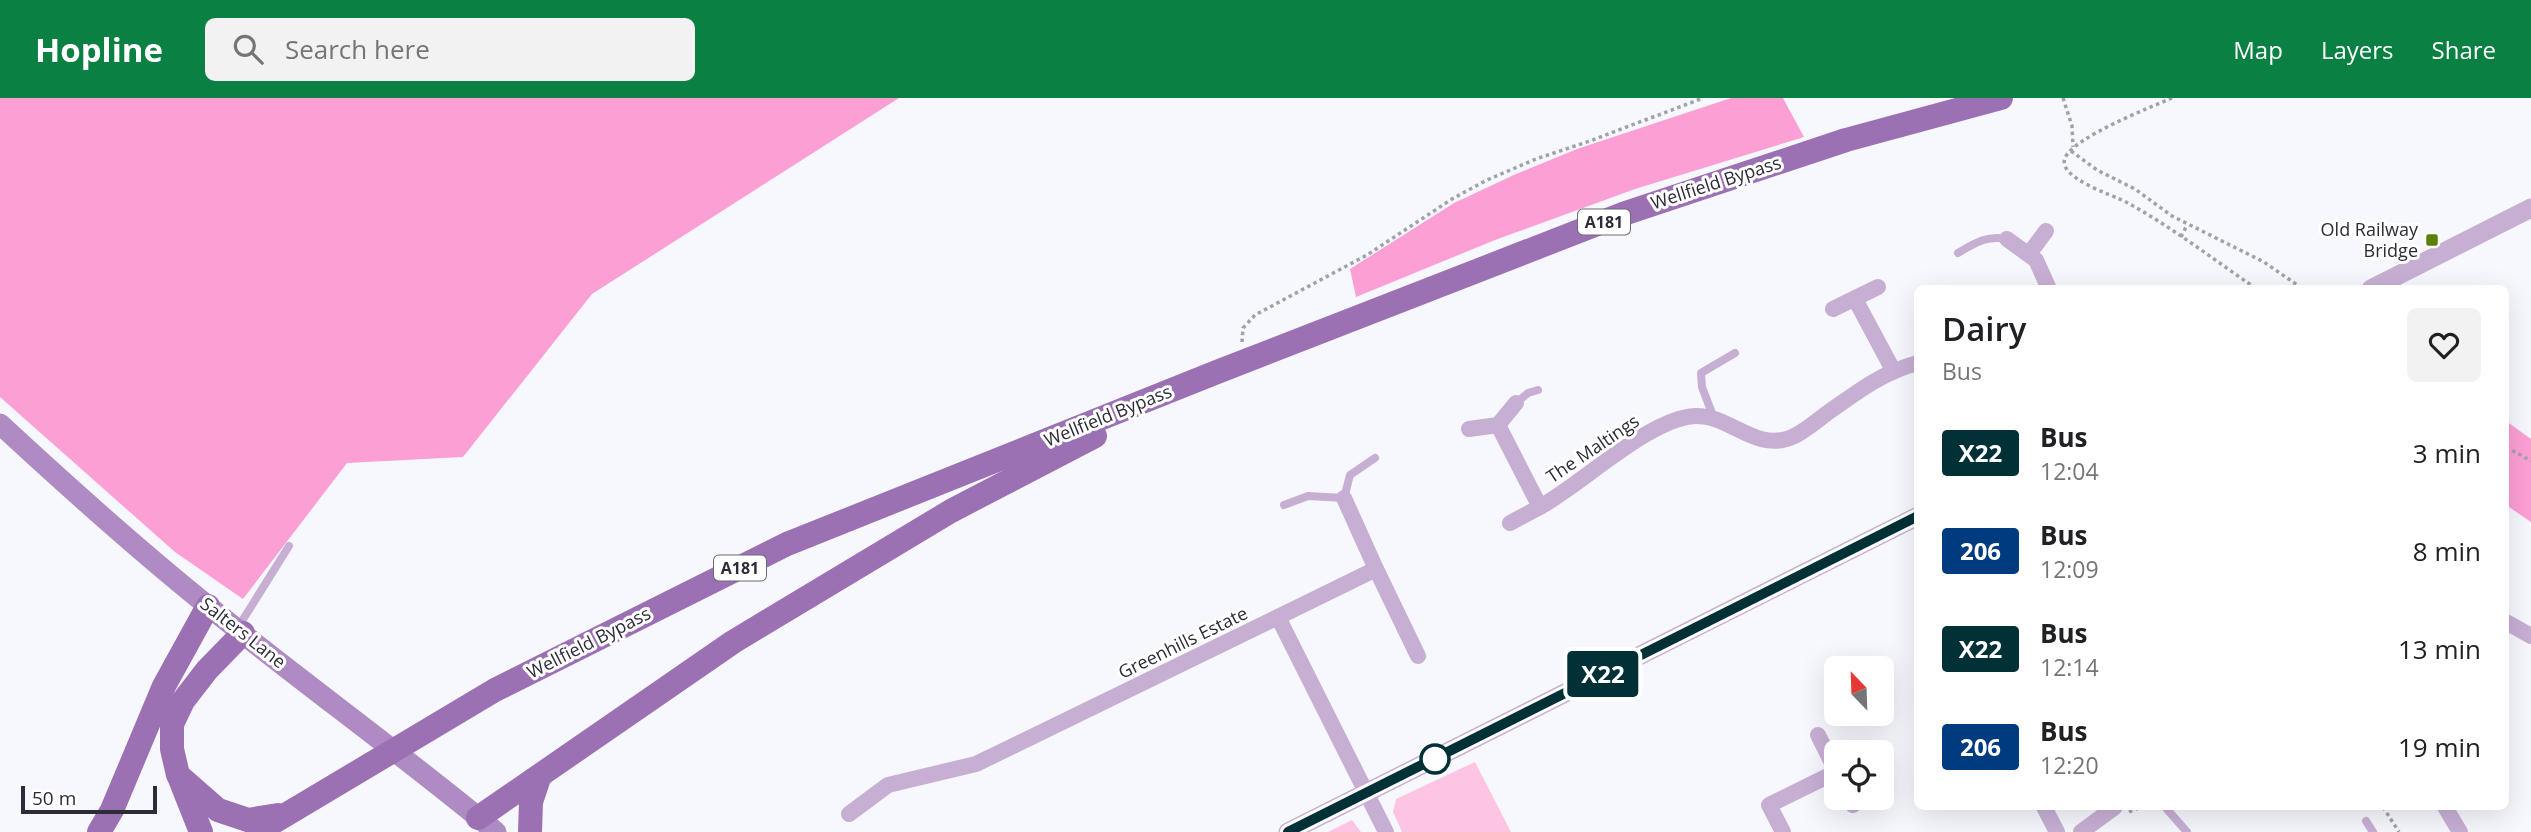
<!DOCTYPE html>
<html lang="en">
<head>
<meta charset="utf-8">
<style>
  body { margin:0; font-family:"Open Sans",sans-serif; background:#f2f2f2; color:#202124; height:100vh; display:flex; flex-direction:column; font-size:26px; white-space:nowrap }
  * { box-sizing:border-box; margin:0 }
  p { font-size:23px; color:#757577 }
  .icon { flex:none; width:38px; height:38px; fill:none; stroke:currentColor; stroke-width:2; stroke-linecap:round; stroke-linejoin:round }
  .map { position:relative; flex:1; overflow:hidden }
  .details { position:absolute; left:1914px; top:187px; width:595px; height:525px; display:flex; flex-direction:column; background:#fff; border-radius:10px; box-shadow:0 7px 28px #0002 }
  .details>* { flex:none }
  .badge { padding:0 14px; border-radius:5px; font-size:24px; line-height:46px }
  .needle { width:46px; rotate:337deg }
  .buttons { position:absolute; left:1824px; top:558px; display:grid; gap:14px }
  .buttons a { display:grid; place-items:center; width:70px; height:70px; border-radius:10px; background:#fff; box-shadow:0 7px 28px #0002; font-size:35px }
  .scale { position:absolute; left:21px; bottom:18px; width:136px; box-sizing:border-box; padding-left:7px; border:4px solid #2b2c38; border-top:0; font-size:19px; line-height:24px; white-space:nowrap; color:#2b2c38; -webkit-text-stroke:5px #fff; paint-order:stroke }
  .map>.badge { position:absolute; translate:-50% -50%; box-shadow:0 0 0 4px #fff }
  .round { display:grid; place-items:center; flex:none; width:74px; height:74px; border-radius:10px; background:#f2f2f2 }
  .head { display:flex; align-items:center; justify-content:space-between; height:119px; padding:0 28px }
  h1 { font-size:33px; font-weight:600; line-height:52px }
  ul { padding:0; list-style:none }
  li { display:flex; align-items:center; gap:21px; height:98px; padding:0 28px }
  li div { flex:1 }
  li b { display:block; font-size:26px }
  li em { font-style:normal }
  li .badge { min-width:77px; font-weight:700; text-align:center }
  header { display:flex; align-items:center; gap:42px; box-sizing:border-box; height:98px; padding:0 35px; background:#0b8043; color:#fff }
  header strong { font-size:33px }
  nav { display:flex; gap:38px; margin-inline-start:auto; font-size:24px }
  .search { width:490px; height:63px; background:#f2f2f2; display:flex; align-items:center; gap:18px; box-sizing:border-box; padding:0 24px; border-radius:10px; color:#757577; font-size:26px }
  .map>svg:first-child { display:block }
</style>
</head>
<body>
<header>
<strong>Hopline</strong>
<div class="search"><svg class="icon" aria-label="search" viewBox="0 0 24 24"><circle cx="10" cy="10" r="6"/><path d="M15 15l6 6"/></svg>Search here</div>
<nav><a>Map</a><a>Layers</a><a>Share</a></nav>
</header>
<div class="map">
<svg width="2531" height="734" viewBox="0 0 2531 734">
  <rect width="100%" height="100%" fill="#f7f7fe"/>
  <g fill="#fdc4e4">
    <polygon points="1475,664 1511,734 1402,734 1393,714 1396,701"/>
    <polygon points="1352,722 1361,734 1328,734"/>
  </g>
  <g fill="#fc9fd5">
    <polygon points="0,0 899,0 592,196 463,359 347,365 243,501 175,454 0,299"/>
    <polygon points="1731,0 1783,0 1804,39 1635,91 1495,142 1356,199 1350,171 1454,105 1516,76 1577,51"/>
    <polygon points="2506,323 2531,341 2531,424 2506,407"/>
  </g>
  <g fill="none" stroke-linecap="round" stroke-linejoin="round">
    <g stroke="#a2a2ab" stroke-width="3.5" stroke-dasharray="3.5 3.5" stroke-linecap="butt">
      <polyline points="2063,0 2072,28 2073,49"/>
      <path d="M2172,0C2149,10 2074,39 2065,60C2057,80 2113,97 2126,104C2172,129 2214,162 2257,191"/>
      <polyline points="2071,53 2097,72 2135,91 2172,118 2264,164 2303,191"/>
      <polyline points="2181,139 2187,127"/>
      <polyline points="1242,244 1243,230 1255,217 1367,157 1452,101 1487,82 1536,61 1590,43 1703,0"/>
      <polyline points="2506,349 2531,363"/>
      <polyline points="2383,709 2399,734"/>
      <polyline points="2129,714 2141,709"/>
    </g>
    <g stroke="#c7afd4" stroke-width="8">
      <path d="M1958,155C1975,145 1987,137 2007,141"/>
      <polyline points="1516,305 1528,295 1538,292"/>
      <polyline points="1713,318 1702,289 1701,275 1735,255"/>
      <polyline points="1284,407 1308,398 1344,400 1350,377 1375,360"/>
      <polyline points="237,531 289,448"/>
      <polyline points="2165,709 2187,734"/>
      <polyline points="2366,723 2373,734"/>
    </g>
    <g stroke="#c7afd4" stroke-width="16">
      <polyline points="2007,141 2036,162 2049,191"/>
      <polyline points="2029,156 2046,133"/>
      <polyline points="1855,201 1893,272"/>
      <polyline points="1833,211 1878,189"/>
      <path d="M1498,327L1540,409C1582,386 1650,320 1695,318C1730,317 1754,353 1790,340C1803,335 1815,324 1826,316C1856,295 1882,274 1918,265"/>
      <polyline points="1469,331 1498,327 1516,305"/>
      <polyline points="1510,425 1540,409"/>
      <polyline points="1376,471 1418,558"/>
      <polyline points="1278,519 1376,471 1344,400"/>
      <polyline points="2506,524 2531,538"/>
      <polyline points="1818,637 1836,673"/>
      <polyline points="1850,700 1853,707"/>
      <polyline points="2044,709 2057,734"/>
      <polyline points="2445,709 2460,734"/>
      <polyline points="849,716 888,687 976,666 1278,519 1386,734"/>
      <polyline points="1783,734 1769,707 1836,674"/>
      <polyline points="2081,734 2115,709"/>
    </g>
    <g stroke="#c7afd4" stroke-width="19">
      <polyline points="2371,191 2531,110"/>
      <polyline points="1288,734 1918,418"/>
    </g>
    <path stroke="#ae8bc2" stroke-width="21" d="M0,326C68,389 136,450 208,508C303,585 402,656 496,734"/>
    <g stroke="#9c71b4" stroke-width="24">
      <polyline points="243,535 207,572 183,603 172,626 172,651 178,677 218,712 248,722 278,717"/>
      <polyline points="180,681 201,734"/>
      <polyline points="478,720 733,544 951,413 1095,338"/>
      <polyline points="99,734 112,712 164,588 208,508"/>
      <polyline points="257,734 495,592 787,446 1217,274 1623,116 1846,42 2001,0"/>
      <polyline points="530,734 531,704 539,680"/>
    </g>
  </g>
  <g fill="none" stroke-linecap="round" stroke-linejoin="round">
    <g stroke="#fff" stroke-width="16">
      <polyline id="line" points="1288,734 1918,418"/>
    </g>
    <use href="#line" stroke="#013036" stroke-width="10"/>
  </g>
  <rect fill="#5c8203" stroke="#fff" stroke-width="2.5" x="2425" y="135" width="14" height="14" rx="3.5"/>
  <circle fill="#fff" stroke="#013036" stroke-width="3.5" cx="1435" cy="661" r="14"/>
  <g text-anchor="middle" stroke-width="6" stroke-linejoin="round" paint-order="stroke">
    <g fill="#fff" stroke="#6b6b74" stroke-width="2">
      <rect x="1578" y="111.5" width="52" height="25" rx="5"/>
      <rect x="714" y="457.5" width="52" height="25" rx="5"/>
    </g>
    <g font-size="16" font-weight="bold" fill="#2b2c38">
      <text x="1604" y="130">A181</text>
      <text x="740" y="476">A181</text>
    </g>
    <g font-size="18" fill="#2b2c38" stroke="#fff">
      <text transform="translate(1716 85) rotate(-18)" y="6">Wellfield Bypass</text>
      <text transform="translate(1108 318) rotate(-22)" y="6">Wellfield Bypass</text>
      <text transform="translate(1593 351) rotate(-34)" y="6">The Maltings</text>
      <text transform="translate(243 535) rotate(38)" y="6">Salters Lane</text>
      <text transform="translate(589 545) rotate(-27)" y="6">Wellfield Bypass</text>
      <text transform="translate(1183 545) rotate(-26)" y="6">Greenhills Estate</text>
    </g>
    <g font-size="18" fill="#2b2c38" stroke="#fff" text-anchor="end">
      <text x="2418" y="138">Old Railway<tspan x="2418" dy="21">Bridge</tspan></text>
    </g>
  </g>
</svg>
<div class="buttons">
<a><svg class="needle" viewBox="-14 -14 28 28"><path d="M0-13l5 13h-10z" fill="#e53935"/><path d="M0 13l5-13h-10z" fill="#757577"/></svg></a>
<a><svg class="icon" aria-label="locate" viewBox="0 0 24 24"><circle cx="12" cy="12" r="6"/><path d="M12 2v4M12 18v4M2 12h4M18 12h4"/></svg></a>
</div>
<div class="scale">50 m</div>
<b class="badge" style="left:1603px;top:576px;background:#013036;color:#fff">X22</b>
<section class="details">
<div class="head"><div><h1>Dairy</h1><p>Bus</p></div><a class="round"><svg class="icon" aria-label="heart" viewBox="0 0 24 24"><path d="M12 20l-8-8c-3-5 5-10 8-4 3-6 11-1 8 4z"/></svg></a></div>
<ul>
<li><span class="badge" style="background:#013036;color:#fff">X22</span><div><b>Bus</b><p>12:04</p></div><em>3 min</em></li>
<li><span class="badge" style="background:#003b80;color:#fff">206</span><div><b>Bus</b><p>12:09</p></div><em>8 min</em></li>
<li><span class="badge" style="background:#013036;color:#fff">X22</span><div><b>Bus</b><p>12:14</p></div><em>13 min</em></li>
<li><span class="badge" style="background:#003b80;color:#fff">206</span><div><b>Bus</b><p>12:20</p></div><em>19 min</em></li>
</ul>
</section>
</div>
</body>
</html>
